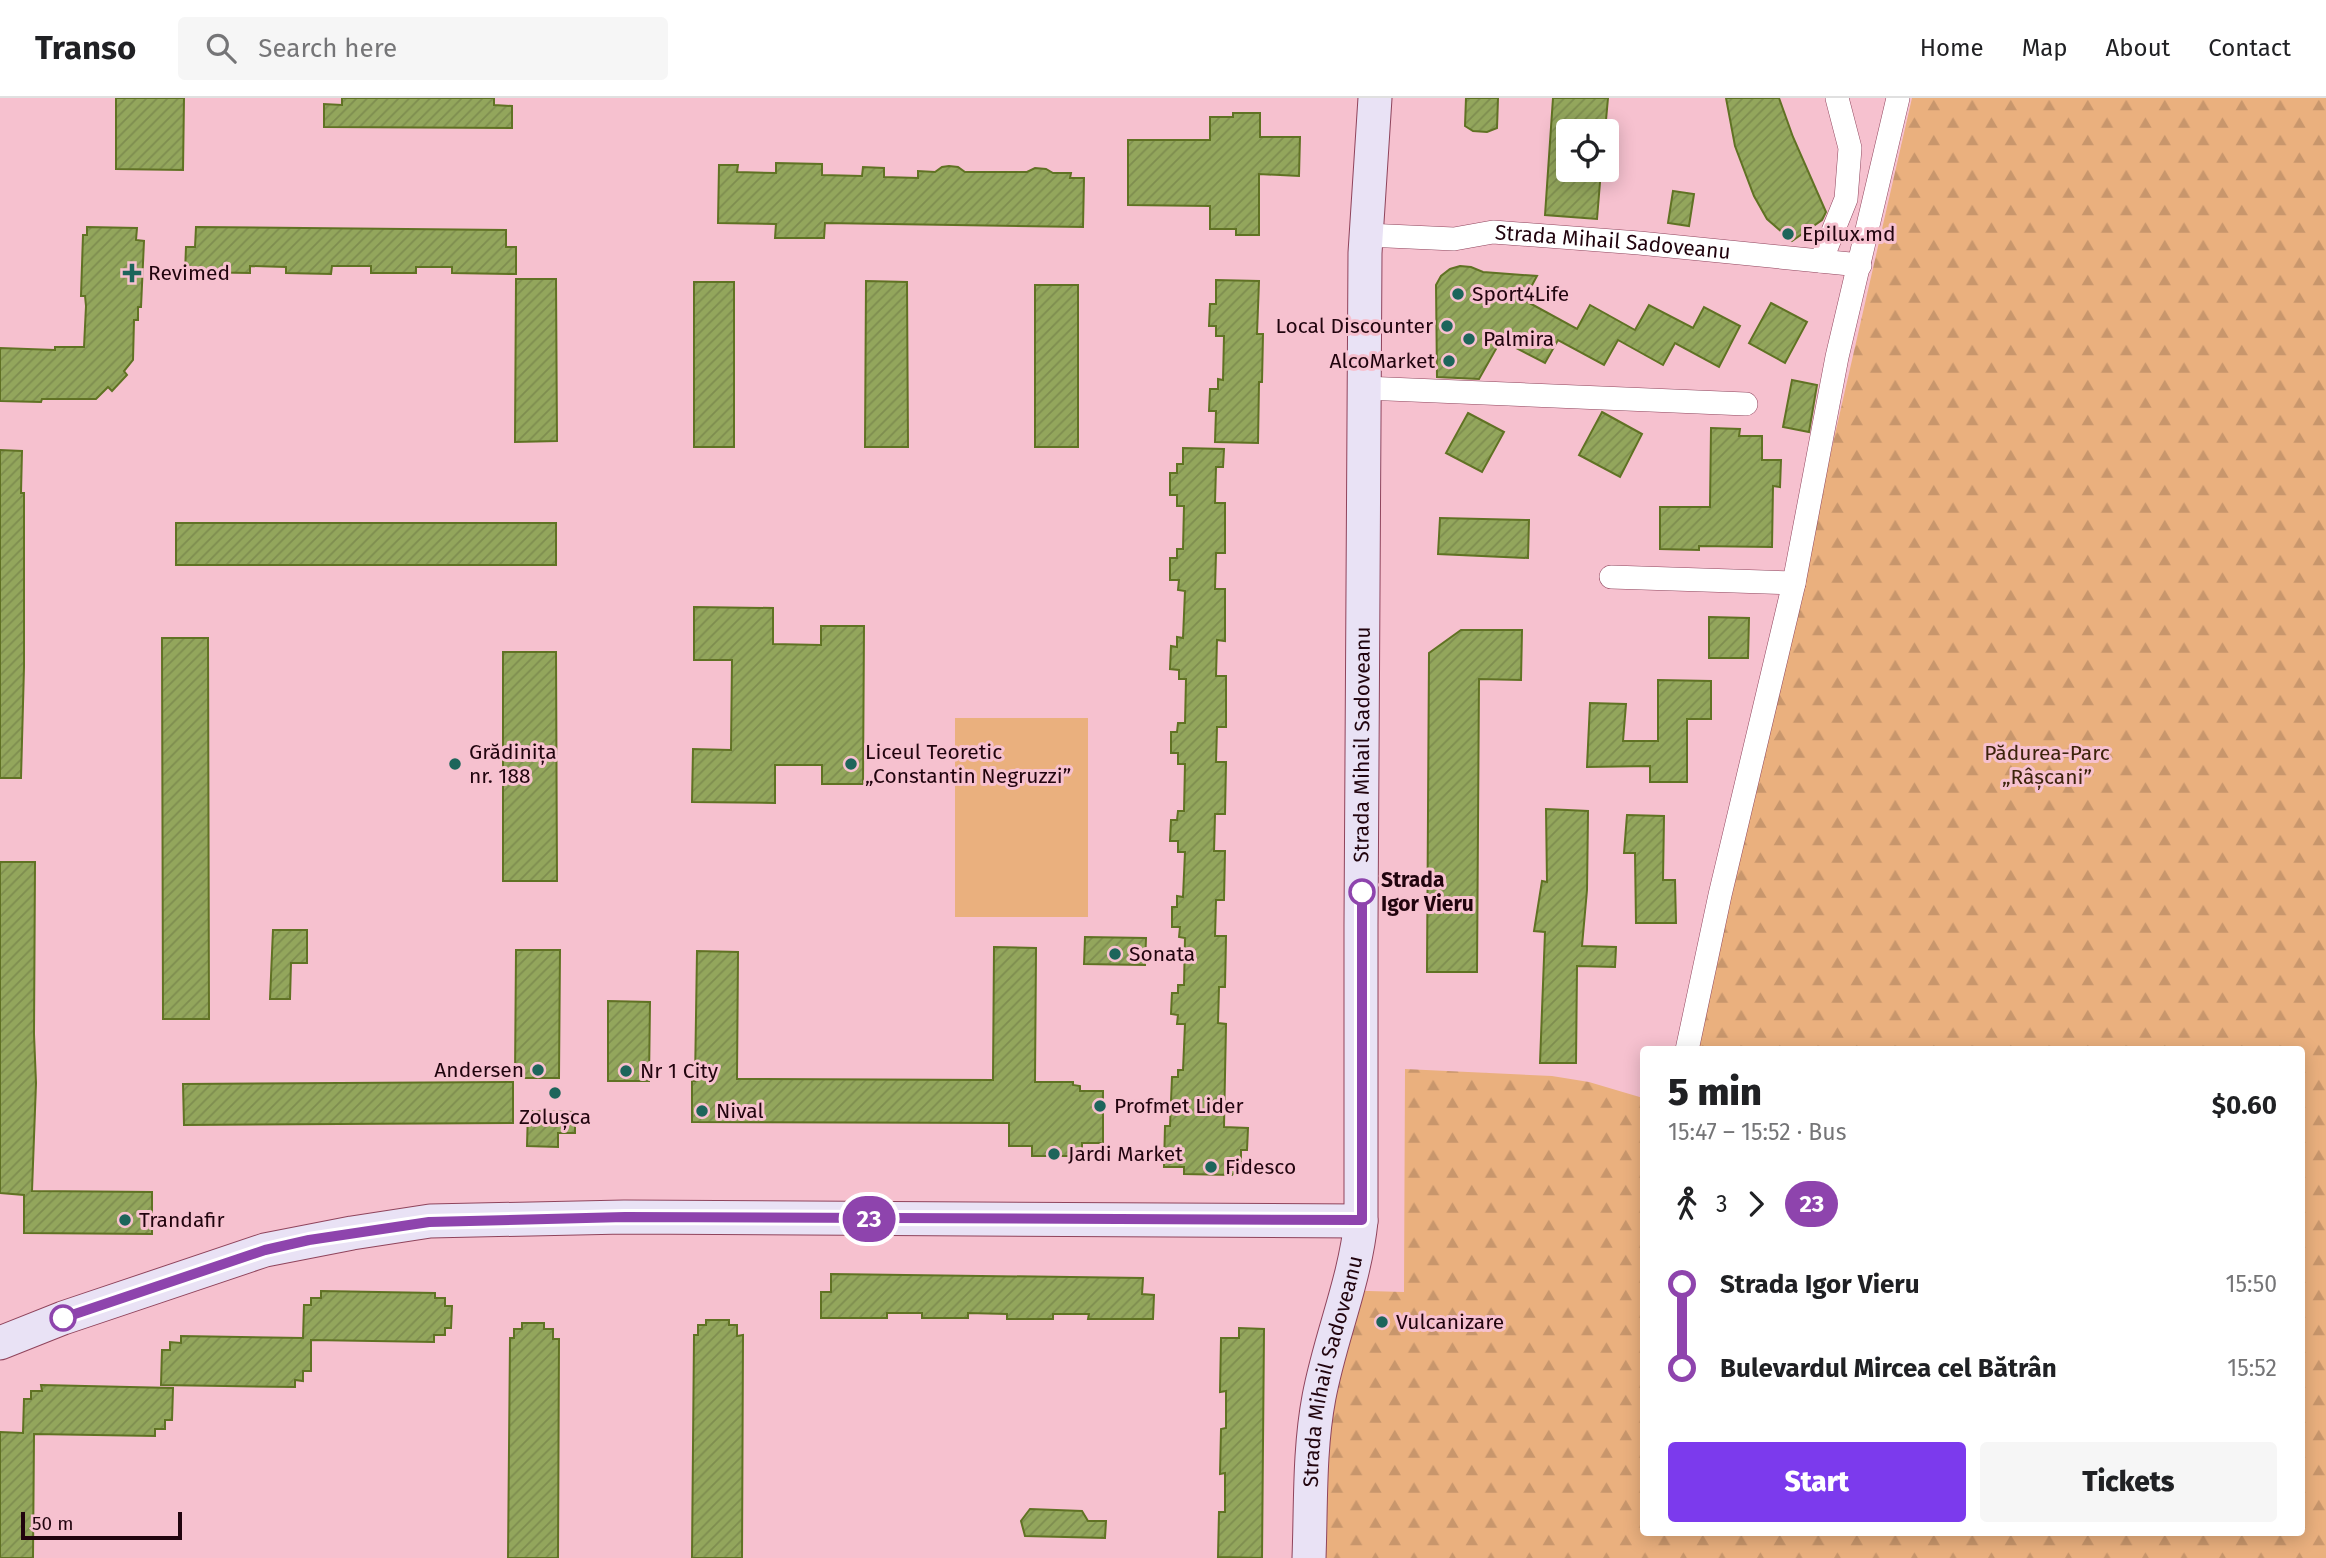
<!DOCTYPE html>
<html lang="en">
<head>
<meta charset="utf-8">
<style>
  body { margin:0; font-family:"Fira Sans",sans-serif; background:#f6f6f6; color:#202124; height:100vh; display:flex; flex-direction:column; font-size:26px; white-space:nowrap }
  * { box-sizing:border-box; margin:0 }
  p { font-size:23px; color:#757577 }
  .icon { flex:none; width:38px; height:38px; fill:none; stroke:currentColor; stroke-width:2; stroke-linecap:round; stroke-linejoin:round }
  .map { position:relative; flex:1; overflow:hidden }
  .details { position:absolute; left:1640px; top:948px; width:665px; height:490px; display:flex; flex-direction:column; background:#fff; border-radius:7px; box-shadow:0 4px 18px #0003 }
  .details>* { flex:none }
  .badge { padding:0 14px; border-radius:23px; font-size:24px; line-height:46px }
  .controls { position:absolute; left:1556px; top:21px; display:grid; gap:14px }
  .controls a { display:grid; place-items:center; width:63px; height:63px; border-radius:7px; background:#fff; box-shadow:0 4px 18px #0003; font-size:35px }
  .scale { position:absolute; left:21px; bottom:18px; width:161px; box-sizing:border-box; padding-left:7px; border:4px solid #21040e; border-top:0; font-size:19px; line-height:24px; white-space:nowrap; color:#21040e; -webkit-text-stroke:5px #f6c1cf; paint-order:stroke }
  .map>.badge { position:absolute; translate:-50% -50%; box-shadow:0 0 0 4px #fff }
  .legs { display:flex; align-items:center; gap:10px; height:77px; padding:0 28px; font-size:23px }
  .legs p { margin-inline-start:auto }
  .overview { display:flex; align-items:center; justify-content:space-between; height:119px; padding:0 28px }
  h1 { font-size:38px; font-weight:800; line-height:52px }
  .action { display:flex; gap:14px; margin-top:auto; padding:14px 28px }
  .action a { flex:1; height:80px; border-radius:7px; background:#7c3aed; color:#fff; font-size:28px; font-weight:800; line-height:80px; text-align:center }
  .action a+a { background:#f6f6f6; color:#202124 }
  ul { padding:0 28px; list-style:none }
  li { display:flex; align-items:center; gap:24px; height:84px; font-size:26px }
  li i { display:grid; place-items:center; width:10px; height:100%; margin:0 9px; background:currentColor }
  li i::after { content:''; width:18px; height:18px; margin:-9px; border:5px solid; border-radius:50%; background:#fff }
  li p { margin-inline-start:auto }
  li:first-child i { background:linear-gradient(#0000 50%,currentColor 0) }
  li:last-child i { background:linear-gradient(currentColor 50%,#0000 0) }
  header { display:flex; align-items:center; gap:42px; box-sizing:border-box; height:98px; padding:0 35px; background:#fff; border-bottom:2px solid #e0e0e0 }
  header strong { font-size:33px }
  nav { display:flex; gap:38px; margin-inline-start:auto; font-size:24px }
  .search { width:490px; height:63px; background:#f6f6f6; display:flex; align-items:center; gap:18px; box-sizing:border-box; padding:0 24px; border-radius:7px; color:#757577; font-size:26px }
  .map>svg:first-child { display:block }
</style>
</head>
<body>
<header>
<strong>Transo</strong>
<div class="search"><svg class="icon" aria-label="search" viewBox="0 0 24 24"><circle cx="10" cy="10" r="6"/><path d="M15 15l6 6"/></svg>Search here</div>
<nav><a>Home</a><a>Map</a><a>About</a><a>Contact</a></nav>
</header>
<div class="map">
<svg width="2326" height="1460" viewBox="0 0 2326 1460">
  <defs>
    <pattern id="forest-firs" width="22" height="20" patternUnits="userSpaceOnUse" patternTransform="scale(1.75)"><rect width="22" height="20" fill="#eab07e"/><path d="M5 1l3.5 6h-7zM16 11l3.5 6h-7z" fill="#c8966c"/></pattern>
    <pattern id="building-hatch" width="6" height="6" patternUnits="userSpaceOnUse" patternTransform="scale(1.75)"><rect width="6" height="6" fill="#93a65c"/><path d="M-1 1l2-2M0 6l6-6M5 7l2-2" fill="none" stroke="#7e8d4f"/></pattern>
  </defs>
  <rect width="100%" height="100%" fill="#f6c1cf"/>
  <rect fill="#eab07e" x="955" y="620" width="133" height="199"/>
  <polygon fill="url(#forest-firs)" points="1912,0 2326,0 2326,1460 1300,1460 1333,1192 1404,1194 1405,971 1552,978 1589,984 1643,1000 1643,1435 2301,1435 2301,952 1694,952"/>
  <g fill="url(#building-hatch)" stroke="#607224" stroke-width="2">
    <polygon points="116,0 184,0 183,72 116,71"/>
    <polygon points="342,0 494,0 494,7 512,8 512,30 324,29 324,6 342,7"/>
    <polygon points="1466,0 1498,0 1497,30 1487,34 1473,33 1465,28"/>
    <polygon points="1553,0 1608,0 1605,33 1568,33 1568,72 1601,72 1597,121 1545,117"/>
    <polygon points="1726,0 1779,0 1793,39 1826,114 1822,122 1792,143 1767,121 1754,98 1735,48"/>
    <polygon points="1233,15 1260,15 1260,39 1300,39 1299,78 1259,76 1259,137 1236,137 1236,131 1210,131 1210,108 1128,107 1128,42 1210,42 1210,19 1233,19"/>
    <polygon points="776,65 822,66 822,77 862,78 863,69 884,70 884,79 918,80 918,73 935,74 942,69 949,68 958,69 965,74 1027,74 1035,70 1046,71 1053,75 1071,75 1070,80 1084,80 1083,129 825,125 824,140 775,140 776,126 718,125 719,67 738,67 737,74 776,75"/>
    <polygon points="1673,93 1694,96 1689,128 1668,125"/>
    <polygon points="87,129 137,130 136,142 144,143 141,209 138,209 138,222 134,222 133,262 124,273 127,277 112,293 108,289 96,301 42,301 41,304 0,303 0,250 55,252 55,249 84,249 86,208 85,198 81,198 83,137 87,137"/>
    <polygon points="196,129 506,132 506,149 516,149 516,176 452,175 452,169 416,169 416,175 371,175 371,168 332,168 331,176 286,175 286,169 250,168 250,175 185,174 186,149 195,149"/>
    <polygon points="1460,168 1471,169 1483,174 1537,178 1524,202 1577,231 1590,207 1635,232 1649,207 1693,230 1704,209 1740,228 1719,269 1675,245 1663,267 1618,242 1604,267 1558,242 1545,265 1501,242 1479,281 1437,279 1436,187 1441,178 1450,171"/>
    <polygon points="516,181 556,181 557,343 515,344"/>
    <polygon points="1216,182 1259,183 1257,236 1263,236 1262,284 1259,284 1258,345 1215,344 1216,313 1209,313 1210,291 1218,291 1218,281 1223,282 1224,238 1216,238 1216,228 1209,228 1210,206 1216,206"/>
    <polygon points="866,183 907,184 908,349 865,349"/>
    <rect x="694" y="184" width="40" height="165"/>
    <rect x="1035" y="187" width="43" height="162"/>
    <polygon points="1771,205 1807,224 1785,265 1749,245"/>
    <polygon points="1792,282 1817,287 1809,334 1783,329"/>
    <polygon points="1602,314 1642,336 1620,379 1579,357"/>
    <polygon points="1468,315 1504,334 1482,374 1446,355"/>
    <polygon points="1711,330 1740,331 1739,338 1762,338 1762,362 1781,362 1780,389 1773,388 1772,449 1699,448 1699,452 1660,451 1660,409 1710,409"/>
    <polygon points="1183,350 1224,351 1223,369 1216,369 1215,405 1225,405 1225,455 1216,455 1215,491 1225,491 1225,543 1217,542 1216,578 1226,578 1226,629 1217,629 1216,664 1226,664 1225,716 1215,716 1214,753 1225,753 1224,802 1216,802 1215,838 1226,838 1225,889 1219,889 1218,925 1226,926 1224,1029 1248,1030 1247,1052 1241,1052 1241,1068 1232,1077 1184,1076 1184,1069 1164,1069 1165,1028 1170,1028 1172,979 1178,979 1178,972 1183,972 1185,926 1177,926 1178,917 1171,916 1172,895 1178,895 1178,887 1184,887 1185,840 1179,839 1180,829 1172,829 1172,809 1177,809 1177,798 1183,799 1185,754 1178,754 1178,743 1170,743 1171,722 1177,722 1178,713 1184,713 1185,666 1178,666 1178,655 1171,655 1171,634 1177,634 1178,625 1185,625 1186,581 1179,581 1179,572 1170,571 1171,548 1177,549 1177,539 1183,540 1185,493 1178,492 1179,482 1170,482 1170,460 1177,460 1177,451 1183,451 1184,408 1177,408 1177,397 1170,397 1170,375 1177,375 1177,366 1183,366"/>
    <polygon points="0,352 22,353 21,395 24,395 24,569 21,680 0,680"/>
    <polygon points="1440,420 1529,422 1528,460 1438,456"/>
    <rect x="176" y="425" width="380" height="42"/>
    <polygon points="694,509 773,510 773,546 821,547 821,528 864,528 863,686 822,686 822,667 775,667 775,705 692,704 693,651 731,652 732,562 694,562"/>
    <polygon points="1709,519 1749,520 1748,560 1709,560"/>
    <polygon points="1461,532 1522,532 1521,582 1479,581 1477,874 1427,874 1429,555"/>
    <polygon points="162,540 208,540 209,921 163,921"/>
    <polygon points="503,554 556,554 557,783 503,783"/>
    <polygon points="1658,582 1711,583 1711,621 1687,621 1687,684 1650,684 1650,668 1587,669 1590,605 1626,606 1623,643 1658,643"/>
    <polygon points="1546,711 1588,713 1587,792 1582,848 1616,849 1615,869 1577,868 1576,965 1540,965 1545,834 1534,833 1542,783 1547,784"/>
    <polygon points="1627,717 1664,718 1663,782 1675,782 1676,825 1636,825 1635,755 1624,755"/>
    <polygon points="0,764 35,764 34,936 36,985 32,1093 152,1094 152,1136 24,1135 24,1097 0,1095"/>
    <polygon points="273,832 307,832 307,865 291,865 290,901 270,901"/>
    <polygon points="1085,839 1146,840 1145,867 1084,866"/>
    <polygon points="994,849 1036,850 1035,984 1073,984 1073,987 1080,988 1080,993 1103,993 1103,1045 1082,1045 1082,1058 1032,1058 1032,1048 1009,1048 1009,1025 692,1024 692,983 695,983 697,853 738,854 737,981 993,982"/>
    <polygon points="516,852 560,852 559,980 515,980"/>
    <polygon points="608,903 650,904 649,983 608,983"/>
    <polygon points="513,984 513,1025 184,1027 183,986"/>
    <polygon points="528,1013 575,1014 575,1035 558,1035 558,1049 527,1048"/>
    <polygon points="831,1176 1143,1180 1142,1196 1154,1197 1153,1221 1088,1221 1089,1216 1053,1216 1053,1221 1007,1221 1007,1216 968,1215 968,1220 922,1220 922,1215 887,1215 887,1220 821,1220 821,1194 831,1194"/>
    <polygon points="321,1193 435,1195 435,1200 445,1200 445,1208 452,1208 451,1230 445,1230 445,1237 434,1237 434,1244 311,1242 311,1273 303,1273 303,1283 295,1282 295,1289 161,1287 162,1252 170,1252 170,1244 181,1245 181,1238 303,1240 304,1207 311,1207 311,1200 321,1200"/>
    <polygon points="706,1222 729,1222 729,1227 737,1227 737,1238 743,1237 742,1460 692,1460 694,1237 698,1237 698,1227 706,1227"/>
    <polygon points="522,1225 544,1225 544,1231 553,1231 553,1241 559,1241 558,1460 508,1460 510,1240 514,1240 514,1231 522,1231"/>
    <polygon points="1239,1230 1264,1231 1262,1460 1218,1459 1219,1414 1225,1414 1225,1375 1220,1376 1221,1331 1226,1330 1226,1293 1220,1294 1221,1240 1239,1240"/>
    <polygon points="41,1287 173,1290 172,1322 165,1322 165,1331 155,1331 155,1338 34,1336 33,1460 0,1460 0,1334 23,1335 24,1301 31,1301 31,1293 42,1293"/>
    <polygon points="1030,1411 1082,1413 1088,1423 1106,1423 1105,1440 1025,1438 1021,1423"/>
  </g>
  <g fill="none" stroke-linecap="round" stroke-linejoin="round">
    <g stroke="#8f445c" stroke-width="24">
      <g id="street">
        <path id="s1" d="M1366,137L1454,141L1493,134L1639,145L1860,167"/>
        <polyline points="1821,163 1846,101 1850,50 1837,0"/>
        <polyline points="1364,290 1746,306"/>
        <polyline points="1611,479 1794,485"/>
        <polyline points="1687,952 1720,797 1794,485 1837,259 1898,0"/>
      </g>
    </g>
    <g stroke="#8f445c" stroke-width="35">
      <g id="secondary">
        <polyline points="0,1245 63,1220 265,1152 352,1135 430,1123 624,1119 1361,1123"/>
        <path id="s2" d="M1309,1460C1311,1407 1309,1352 1319,1299C1330,1240 1355,1183 1361,1123V828L1365,155L1375,0"/>
      </g>
    </g>
    <use href="#street" stroke="#fff" stroke-width="23"/>
    <use href="#secondary" stroke="#e9e2f5" stroke-width="33"/>
  </g>
  <g fill="none" stroke-linecap="round" stroke-linejoin="round">
    <g stroke="#fff" stroke-width="16">
      <polyline id="line-1" points="63,1220 265,1152 309,1142 429,1124 625,1119 1362,1122 1362,794"/>
    </g>
    <use href="#line-1" stroke="#8e44ad" stroke-width="10"/>
  </g>
  <g fill="#1d655b" stroke="#f6c1cf" stroke-width="2.5">
    <circle cx="1788" cy="136" r="7"/>
    <path d="M128.5 164.5h7v7h7v7h-7v7h-7v-7h-7v-7h7z"/>
    <circle cx="1458" cy="196" r="7"/>
    <circle cx="1447" cy="228" r="7"/>
    <circle cx="1469" cy="241" r="7"/>
    <circle cx="1449" cy="263" r="7"/>
    <circle cx="455" cy="666" r="7"/>
    <circle cx="851" cy="666" r="7"/>
    <circle cx="1115" cy="856" r="7"/>
    <circle cx="538" cy="972" r="7"/>
    <circle cx="626" cy="973" r="7"/>
    <circle cx="555" cy="995" r="7"/>
    <circle cx="1100" cy="1008" r="7"/>
    <circle cx="702" cy="1013" r="7"/>
    <circle cx="1054" cy="1056" r="7"/>
    <circle cx="1211" cy="1069" r="7"/>
    <circle cx="125" cy="1122" r="7"/>
    <circle cx="1382" cy="1224" r="7"/>
  </g>
  <g fill="#fff" stroke="#8e44ad" stroke-width="3.5">
    <circle cx="1362" cy="794" r="12"/>
    <circle cx="63" cy="1220" r="12"/>
  </g>
  <g text-anchor="middle" stroke-width="6" stroke-linejoin="round" paint-order="stroke">
    <g font-size="21" fill="#21040e" stroke="#f6c1cf" text-anchor="start">
      <text x="1802" y="143">Epilux.md</text>
      <text x="148" y="182">Revimed</text>
      <text x="1472" y="203">Sport4Life</text>
      <text x="1433" y="235" text-anchor="end">Local Discounter</text>
      <text x="1483" y="248">Palmira</text>
      <text x="1435" y="270" text-anchor="end">AlcoMarket</text>
      <text x="469" y="661">Grădinița<tspan x="469" dy="24">nr. 188</tspan></text>
      <text x="865" y="661">Liceul Teoretic<tspan x="865" dy="24">„Constantin Negruzzi”</tspan></text>
      <text x="1129" y="863">Sonata</text>
      <text x="524" y="979" text-anchor="end">Andersen</text>
      <text x="640" y="980">Nr 1 City</text>
      <text x="1114" y="1015">Profmet Lider</text>
      <text x="716" y="1020">Nival</text>
      <text x="555" y="1026" text-anchor="middle">Zolușca</text>
      <text x="1068" y="1063">Jardi Market</text>
      <text x="1225" y="1076">Fidesco</text>
      <text x="139" y="1129">Trandafir</text>
      <text x="1396" y="1231">Vulcanizare</text>
    </g>
    <g font-size="21" fill="#21040e" stroke="#f6c1cf">
      <text dy="7" stroke="none"><textPath href="#s1" startOffset="248">Strada Mihail Sadoveanu</textPath></text>
      <text dy="7" stroke="none"><textPath href="#s2" startOffset="819">Strada Mihail Sadoveanu</textPath></text>
      <text dy="7" stroke="none"><textPath href="#s2" startOffset="189">Strada Mihail Sadoveanu</textPath></text>
    </g>
    <g font-size="21" fill="#3c230b" stroke="#f6c1cf">
      <text x="2047" y="662">Pădurea-Parc<tspan x="2047" dy="24">„Râșcani”</tspan></text>
    </g>
    <g font-size="21" font-weight="bold" fill="#21040e" stroke="#f6c1cf" text-anchor="start">
      <text x="1381" y="789">Strada<tspan x="1381" dy="24">Igor Vieru</tspan></text>
    </g>
  </g>
</svg>
<div class="controls">
<a><svg class="icon" aria-label="locate" viewBox="0 0 24 24"><circle cx="12" cy="12" r="6"/><path d="M12 2v4M12 18v4M2 12h4M18 12h4"/></svg></a>
</div>
<div class="scale">50 m</div>
<b class="badge" style="left:869px;top:1121px;background:#8e44ad;color:#fff">23</b>
<section class="details">
<div class="overview"><div><h1>5 min</h1><p>15:47 – 15:52 · Bus</p></div><b>$0.60</b></div>
<div class="legs"><svg class="icon" aria-label="walk" viewBox="0 0 24 24"><circle cx="13" cy="4" r="2"/><path d="M13 8l-2 6 4 7M11 14l-3 7M7 12l3-4h3l4 4"/></svg>3<svg class="icon" aria-label="forward" viewBox="0 0 24 24"><path d="M9 5l7 7-7 7"/></svg><b class="badge" style="background:#8e44ad;color:#fff">23</b></div>
<ul>
<li><i style="color:#8e44ad"></i><b>Strada Igor Vieru</b><p>15:50</p></li>
<li><i style="color:#8e44ad"></i><b>Bulevardul Mircea cel Bătrân</b><p>15:52</p></li>
</ul>
<div class="action"><a>Start</a><a>Tickets</a></div>
</section>
</div>
</body>
</html>
